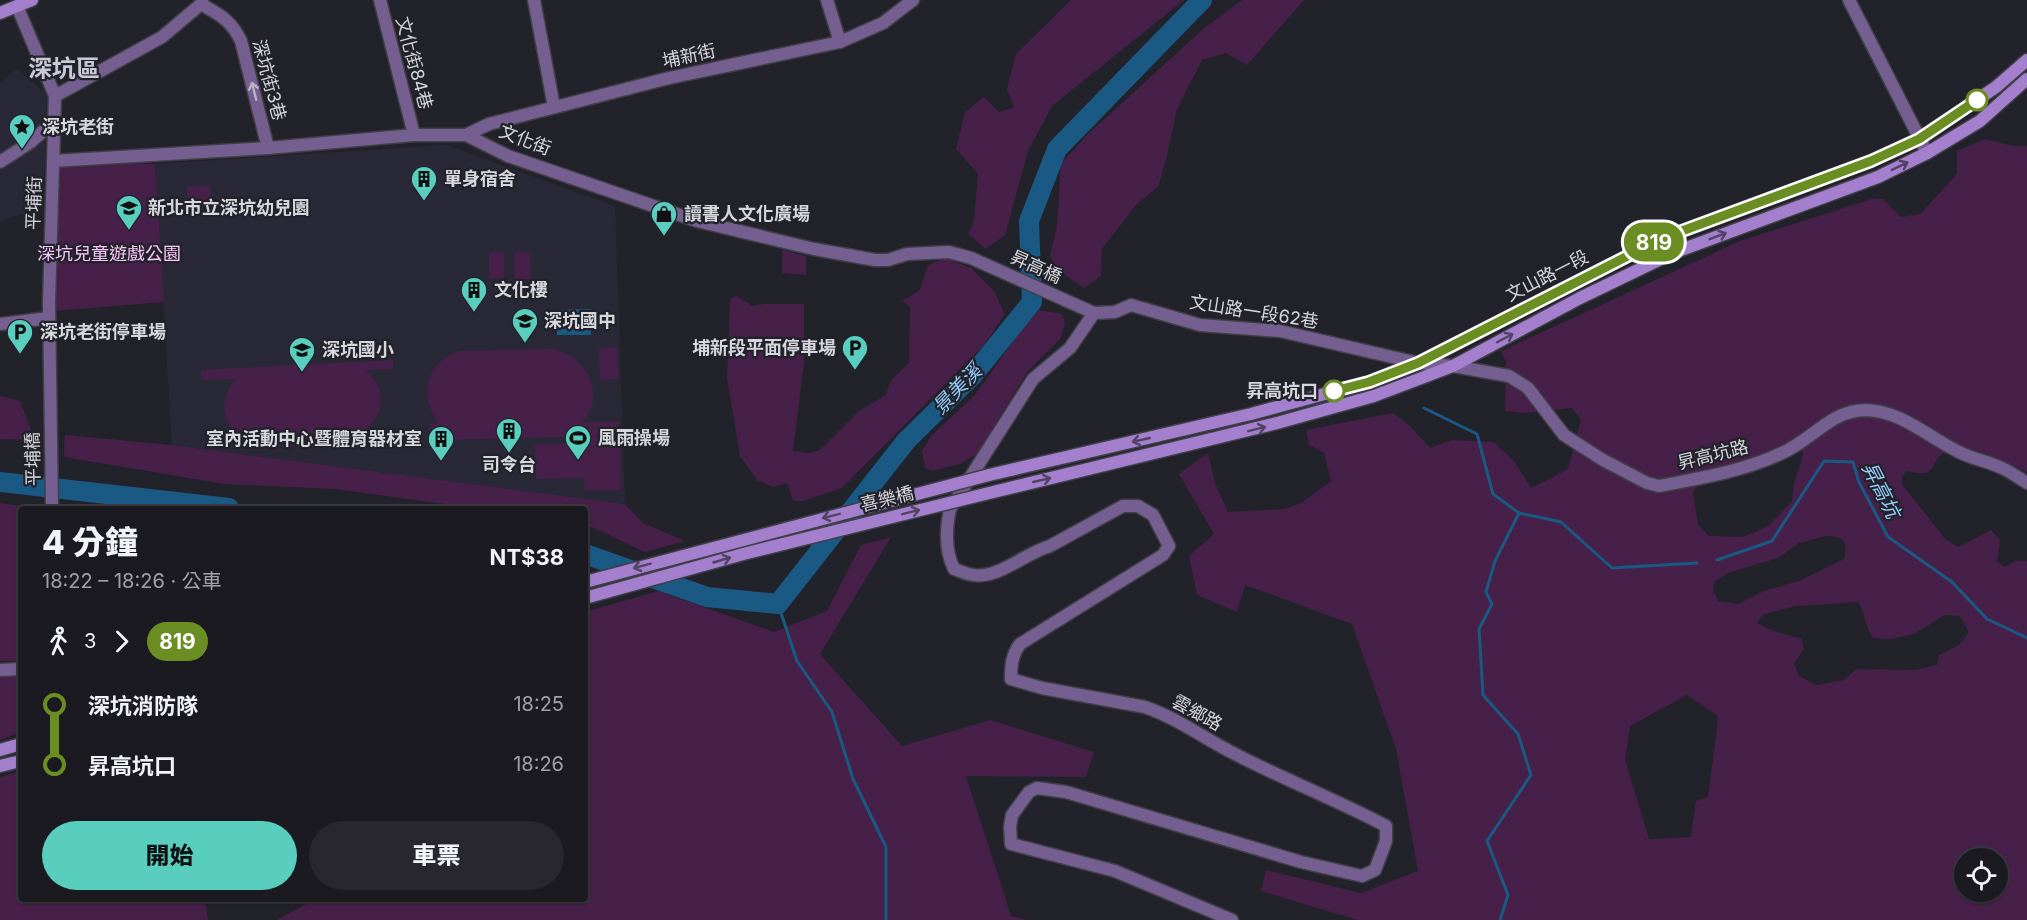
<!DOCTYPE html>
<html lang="zh-TW">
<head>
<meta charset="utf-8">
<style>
  body { margin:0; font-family:Inter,"Noto Sans TC",sans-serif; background:#27272d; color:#f1f3f6; height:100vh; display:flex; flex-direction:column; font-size:22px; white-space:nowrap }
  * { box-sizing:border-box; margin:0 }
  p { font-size:20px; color:#9fa1a5 }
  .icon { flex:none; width:33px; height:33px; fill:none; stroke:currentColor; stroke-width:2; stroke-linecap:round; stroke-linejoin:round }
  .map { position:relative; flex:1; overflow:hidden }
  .sheet { position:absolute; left:18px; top:506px; width:570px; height:396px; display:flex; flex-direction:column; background:#1a1a20; border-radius:6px; box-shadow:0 2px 4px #0004,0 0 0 2px #38383e }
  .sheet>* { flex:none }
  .badge { padding:0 12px; border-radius:20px; font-size:21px; line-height:39px }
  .tools { position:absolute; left:1954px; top:848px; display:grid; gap:12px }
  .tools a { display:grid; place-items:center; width:54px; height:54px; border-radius:50%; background:#1a1a20; box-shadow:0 2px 4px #0004,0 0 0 2px #38383e; font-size:30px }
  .map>.badge { position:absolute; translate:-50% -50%; box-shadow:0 0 0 3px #fff }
  .legs { display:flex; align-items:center; gap:9px; height:66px; padding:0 24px; font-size:20px }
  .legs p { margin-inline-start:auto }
  .head { display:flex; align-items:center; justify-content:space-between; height:102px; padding:0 24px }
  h1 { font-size:33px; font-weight:800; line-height:45px }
  .action { display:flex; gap:12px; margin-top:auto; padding:12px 24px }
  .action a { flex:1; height:69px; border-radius:36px; background:#59cebe; color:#111; font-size:24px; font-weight:800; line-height:69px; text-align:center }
  .action a+a { background:#27272d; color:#f1f3f6 }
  ul { padding:0 24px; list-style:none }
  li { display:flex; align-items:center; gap:21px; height:60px; font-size:22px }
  li i { display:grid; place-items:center; width:9px; height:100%; margin:0 8px; background:currentColor }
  li i::after { content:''; width:15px; height:15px; margin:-8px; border:4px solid; border-radius:50%; background:#1a1a20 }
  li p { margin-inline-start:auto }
  li:first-child i { background:linear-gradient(#0000 50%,currentColor 0) }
  li:last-child i { background:linear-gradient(currentColor 50%,#0000 0) }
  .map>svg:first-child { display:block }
</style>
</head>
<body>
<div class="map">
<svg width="2027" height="920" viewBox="0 0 2027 920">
  <rect width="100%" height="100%" fill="#22222b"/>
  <g fill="#292837">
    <polygon points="17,69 47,95 43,206 0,222 0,82"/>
    <polygon points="447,145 615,206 625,504 172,445 155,164"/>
  </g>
  <g fill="#462048" fill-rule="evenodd">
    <polygon points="1071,0 1184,0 1052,106 1028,151 1005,235 986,249 968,234 974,221 978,174 956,149 965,112 984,97 999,112 1014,107 1007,89 1016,54"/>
    <polygon points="1242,0 1304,0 1247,65 1226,53 1202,60 1177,109 1166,160 1158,187 1136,205 1102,249 1101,276 1084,288 1057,269 1050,256 1057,226 1061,164 1087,135 1203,29"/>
    <path d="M1985,139L2013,146H2027V472C2004,461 1973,442 1947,452C1927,459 1942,480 1906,471L1902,477V484L1945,539L1958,547L1991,530L2000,540L1997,561L2004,567L2016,561H2027V920H1357L1261,891L1266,870L1361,893L1418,871L1396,749L1352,624L1245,585L1237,612L1197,595L1189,556L1214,534L1179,474L1208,453L1215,483L1228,512L1285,509L1301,503L1331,481L1324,453L1309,445L1306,430L1393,413L1411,427L1430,448L1451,440L1494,442L1514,461L1531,488L1568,469L1581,420L1572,408L1524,413L1505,411L1506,362L1501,351L1740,241L1872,199H1883L1901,217L1920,214L1957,174V151ZM1798,449L1803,451L1801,463L1794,483L1792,502L1768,526L1743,537L1709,536L1698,525L1693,493L1695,488L1701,484L1729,479ZM1826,536C1842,536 1849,541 1844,559L1799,581L1764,591L1738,604L1718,601L1713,590L1714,582L1728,573L1778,558L1799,543ZM1859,602C1865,615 1865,627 1873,638L1892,639L1914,634L1945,615L1960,616L1969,632L1959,645L1939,655L1937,665L1916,670L1856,669L1844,680L1816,685L1799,676L1794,664L1804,648L1802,639L1771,630L1757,623L1762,615L1795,606ZM1687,695L1718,716C1716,743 1711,770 1708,797L1696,801L1691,837L1649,839L1625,760L1630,726ZM1965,858H1998V891H1965Z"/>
    <polygon points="129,163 155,164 164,302 54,311 60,167"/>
    <polygon points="210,185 212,205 188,207 187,187"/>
    <polygon points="782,250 806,256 806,275 782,273"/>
    <polygon points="489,252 504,252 504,278 489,279"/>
    <polygon points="515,252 530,252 531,279 515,279"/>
    <polygon points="945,258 971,268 994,291 1005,314 984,345 842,488 803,501 793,501 787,483 773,487 757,480 740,456 727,378 730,299 736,296 753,306 763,304 804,304 804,362 793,451 809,453 820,450 859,411 886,395 891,380 909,363 910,307 902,301 920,290 928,265"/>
    <polygon points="1039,310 1062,314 1065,324 1060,339 1027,372 977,454 960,464 932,471 925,468 922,451 931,436 975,395 1022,329"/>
    <polygon points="617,347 618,379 600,380 599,348"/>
    <path d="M554,349C586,356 608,396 582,422H619V436L431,440L430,424L438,423C419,394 426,361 460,351Z"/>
    <path d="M393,360V369L365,370C397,397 376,436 339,440C306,443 245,458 228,422C220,405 226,393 235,379L201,380V370Z"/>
    <polygon points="0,396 20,401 35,440 0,439"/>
    <polygon points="65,435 172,445 625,504 643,523 685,541 645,552 585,524 585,508 474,508 335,489 225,484 64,457"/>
    <polygon points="585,437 620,437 621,490 585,490 584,478 536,479 535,444 585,443"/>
    <polygon points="0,503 36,508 21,508 21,658 15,661 0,661"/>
    <polygon points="891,537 820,654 902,746 990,720 1094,752 1086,777 966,776 1011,916 1027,920 277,920 315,899 585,898 585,612 658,591 774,632 827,611 861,545"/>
    <polygon points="21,675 21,732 0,740 0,677"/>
    <polygon points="21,771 21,898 205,899 208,920 0,920 0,777"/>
  </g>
  <polygon fill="#1b5985" points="591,309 591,335 557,335 557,310"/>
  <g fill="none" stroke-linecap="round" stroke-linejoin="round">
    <g stroke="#1b5985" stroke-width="3">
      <polyline points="1424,408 1477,434 1493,494 1519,513 1561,522 1612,568 1697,563"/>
      <polyline points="1717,560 1772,541 1824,461 1853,462 1859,482 1888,537 1952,582 1987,619 2027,638"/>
      <polyline points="778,604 797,661 832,712 853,779 886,847 886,920"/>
      <polyline points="1500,920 1508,895 1487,841 1531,775 1518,734 1483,695 1479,629 1492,604 1486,592 1495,561 1519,513"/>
    </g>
    <g stroke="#1b5985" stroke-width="20">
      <polyline points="0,482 229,508"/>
      <polyline points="585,554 707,597 778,604 906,441 972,376 1032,302 1029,221 1057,149 1202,0"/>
    </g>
    <g stroke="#3f3f47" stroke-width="15">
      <g id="minor">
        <polyline points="380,0 414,135"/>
        <polyline points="534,0 554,107"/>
        <polyline points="827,0 840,42"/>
        <polyline points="1849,0 1927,153"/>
        <path d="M201,4C220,15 231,20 241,41L268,148"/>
        <polyline points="17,6 55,96 49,303 52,508"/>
        <polyline points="55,96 162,37 201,4 202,0"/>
        <polyline points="466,135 489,124 669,78 840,42 883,23 913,0"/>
        <path d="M53,161L268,148L414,135H466L508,156L697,221L814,249L875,260H888L907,254L949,252L971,258L1094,313L1115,312L1131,305L1200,325L1280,331L1418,363L1453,366L1509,376L1528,388L1564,435L1603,460L1647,483L1659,486C1701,478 1744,471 1782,453C1812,440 1831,410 1866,410C1901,411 1927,436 1957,451C1971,459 1989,461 2004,469C2012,473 2019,478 2027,483"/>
        <polyline points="0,162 31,142 54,121"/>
        <path d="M1094,313L1070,348L1033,379L950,509C946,528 945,551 954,569C960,571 966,574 973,575C999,579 1025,553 1050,546L1123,506H1138L1153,515L1169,546L1163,555L1020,644C1012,655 1011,664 1011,679L1042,688L1145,707C1177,718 1205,739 1235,754C1285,780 1337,800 1386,826V841L1375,870L1362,876L1301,862L1066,792L1037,788L1029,792L1012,815L1010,827L1011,844L1115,871L1232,920"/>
        <polyline points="0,324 49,318"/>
        <polyline points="0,670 21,669"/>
      </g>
    </g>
    <g stroke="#3f3f47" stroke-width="15">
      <g id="secondary">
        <polyline points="0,13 32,0"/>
        <polyline points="989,475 1251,414 1369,382 1418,363 1663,238 1871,161 1919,139 1996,87 2027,60"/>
        <polyline points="985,494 1277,423 1374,396 1453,366 1580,298 1673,253 1878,177 1927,153 1980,121 2027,79"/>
        <polyline points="0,750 21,744"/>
        <polyline points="0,766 21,761"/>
      </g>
    </g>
    <use href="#minor" stroke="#755e90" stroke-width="12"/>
    <use href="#secondary" stroke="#a47fce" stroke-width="12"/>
    <g stroke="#3f3f47" stroke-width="15" stroke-linecap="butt">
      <g id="secondary-bridge">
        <polyline points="585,582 989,475"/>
        <polyline points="585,598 747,553 985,494"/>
      </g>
    </g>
    <use href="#secondary-bridge" stroke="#a47fce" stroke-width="12"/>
  </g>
  <defs><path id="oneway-shaft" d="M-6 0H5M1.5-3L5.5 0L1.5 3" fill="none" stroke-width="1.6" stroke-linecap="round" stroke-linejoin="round" transform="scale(1.5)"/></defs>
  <use stroke="#b9b3c5" href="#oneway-shaft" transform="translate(254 91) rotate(-104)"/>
  <g stroke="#504364">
    <use href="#oneway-shaft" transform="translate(1900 166) rotate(-26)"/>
    <use href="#oneway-shaft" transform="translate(1718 236) rotate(-21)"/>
    <use href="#oneway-shaft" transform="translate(1505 338) rotate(-28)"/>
    <use href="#oneway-shaft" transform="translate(1257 429) rotate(-14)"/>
    <use href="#oneway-shaft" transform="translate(1141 440) rotate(167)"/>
    <use href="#oneway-shaft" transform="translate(1042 480) rotate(-13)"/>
    <use href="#oneway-shaft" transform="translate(911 512) rotate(-14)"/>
    <use href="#oneway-shaft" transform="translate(831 516) rotate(166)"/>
    <use href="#oneway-shaft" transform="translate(722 560) rotate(-16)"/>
    <use href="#oneway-shaft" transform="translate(642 566) rotate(165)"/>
  </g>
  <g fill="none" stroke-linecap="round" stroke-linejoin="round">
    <g stroke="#fff" stroke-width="14">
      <polyline id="line-1" points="1334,391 1369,382 1418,363 1663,238 1871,161 1919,139 1977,100"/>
    </g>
    <use href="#line-1" stroke="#6b8e23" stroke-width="9"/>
  </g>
  <defs>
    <g id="sight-pin" transform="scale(1.35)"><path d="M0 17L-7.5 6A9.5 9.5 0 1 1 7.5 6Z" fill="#59cebe" stroke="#22222b"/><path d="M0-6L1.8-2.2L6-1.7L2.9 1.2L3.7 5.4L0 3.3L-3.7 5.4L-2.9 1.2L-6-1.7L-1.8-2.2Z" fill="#111"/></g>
    <g id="building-pin" transform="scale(1.35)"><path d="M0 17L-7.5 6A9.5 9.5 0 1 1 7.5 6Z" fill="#59cebe" stroke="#22222b"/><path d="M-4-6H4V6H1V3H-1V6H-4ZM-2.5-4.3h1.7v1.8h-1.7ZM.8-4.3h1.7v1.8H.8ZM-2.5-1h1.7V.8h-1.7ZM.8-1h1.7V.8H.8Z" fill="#111"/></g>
    <g id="school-pin" transform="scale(1.35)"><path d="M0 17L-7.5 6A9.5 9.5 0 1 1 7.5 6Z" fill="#59cebe" stroke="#22222b"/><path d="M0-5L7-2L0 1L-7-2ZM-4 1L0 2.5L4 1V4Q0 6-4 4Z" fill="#111"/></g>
    <g id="shop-pin" transform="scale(1.35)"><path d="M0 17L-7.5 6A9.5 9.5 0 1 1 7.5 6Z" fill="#59cebe" stroke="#22222b"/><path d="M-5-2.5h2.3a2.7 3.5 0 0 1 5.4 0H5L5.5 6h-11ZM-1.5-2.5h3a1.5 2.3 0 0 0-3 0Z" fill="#111"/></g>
    <g id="parking-pin" transform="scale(1.35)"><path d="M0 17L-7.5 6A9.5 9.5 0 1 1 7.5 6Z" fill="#59cebe" stroke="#22222b"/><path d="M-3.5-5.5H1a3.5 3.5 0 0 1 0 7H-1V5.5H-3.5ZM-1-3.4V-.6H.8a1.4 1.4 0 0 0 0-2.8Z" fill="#111"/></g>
    <g id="stadium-pin" transform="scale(1.35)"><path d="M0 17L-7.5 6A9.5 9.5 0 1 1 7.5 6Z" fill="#59cebe" stroke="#22222b"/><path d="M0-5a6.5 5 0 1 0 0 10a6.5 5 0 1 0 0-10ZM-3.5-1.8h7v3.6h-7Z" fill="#111"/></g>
  </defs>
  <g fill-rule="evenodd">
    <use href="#sight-pin" x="22" y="127"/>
    <use href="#building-pin" x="424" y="179"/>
    <use href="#school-pin" x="129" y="208"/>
    <use href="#shop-pin" x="664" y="214"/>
    <use href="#building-pin" x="474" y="290"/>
    <use href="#school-pin" x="525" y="321"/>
    <use href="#parking-pin" x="20" y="332"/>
    <use href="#parking-pin" x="855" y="348"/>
    <use href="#school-pin" x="302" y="350"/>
    <use href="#building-pin" x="509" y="431"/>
    <use href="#stadium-pin" x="578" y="438"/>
    <use href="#building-pin" x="441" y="439"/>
  </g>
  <g fill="#fff" stroke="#6b8e23" stroke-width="3">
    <circle cx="1977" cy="100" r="10"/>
    <circle cx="1334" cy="391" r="10"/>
  </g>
  <g text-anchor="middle" stroke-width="4.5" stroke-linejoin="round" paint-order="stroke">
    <g font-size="18" fill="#d6d7dc" stroke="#22222b">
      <text transform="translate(689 56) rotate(-12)" y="6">埔新街</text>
      <text transform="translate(414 63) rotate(75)" y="6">文化街84巷</text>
      <text transform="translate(269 80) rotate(75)" y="6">深坑街3巷</text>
      <text transform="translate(525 140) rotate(21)" y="6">文化街</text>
      <text transform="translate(34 203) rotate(-88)" y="6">平埔街</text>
      <text transform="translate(1036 267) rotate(24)" y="6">昇高橋</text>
      <text transform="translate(1547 276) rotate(-27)" y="6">文山路一段</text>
      <text transform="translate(1254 312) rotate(9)" y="6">文山路一段62巷</text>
      <text transform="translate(1713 455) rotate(-14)" y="6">昇高坑路</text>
      <text transform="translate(33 459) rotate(-91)" y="6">平埔橋</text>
      <text transform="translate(887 499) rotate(-14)" y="6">喜樂橋</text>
      <text transform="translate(1197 713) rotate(29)" y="6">雲鄉路</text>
    </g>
    <g font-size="18" font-weight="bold" fill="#d6d7dc" stroke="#22222b" text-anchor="start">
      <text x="42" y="133">深坑老街</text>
      <text x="444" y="185">單身宿舍</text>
      <text x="148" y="214">新北市立深坑幼兒園</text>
      <text x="684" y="220">讀書人文化廣場</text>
      <text x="494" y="296">文化樓</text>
      <text x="544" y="327">深坑國中</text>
      <text x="40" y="338">深坑老街停車場</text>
      <text x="836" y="354" text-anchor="end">埔新段平面停車場</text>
      <text x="322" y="356">深坑國小</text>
      <text x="598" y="444">風雨操場</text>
      <text x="422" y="445" text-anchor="end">室內活動中心暨體育器材室</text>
      <text x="509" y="471" text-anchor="middle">司令台</text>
    </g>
    <g font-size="18" fill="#f9c6fa" stroke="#22222b">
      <text x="109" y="260">深坑兒童遊戲公園</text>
    </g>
    <g font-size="18" font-weight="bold" fill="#d6d7dc" stroke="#22222b" text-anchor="end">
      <text x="1318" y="397">昇高坑口</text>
    </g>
    <g font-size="20" font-style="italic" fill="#93ccfb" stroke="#22222b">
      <text transform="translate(957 389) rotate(-46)" y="7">景美溪</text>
      <text transform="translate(1881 490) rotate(63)" y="7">昇高坑</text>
    </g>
    <g font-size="24" font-weight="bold" fill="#c9c9d5" stroke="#22222b">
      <text x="64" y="77">深坑區</text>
    </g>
  </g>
</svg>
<div class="tools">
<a><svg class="icon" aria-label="locate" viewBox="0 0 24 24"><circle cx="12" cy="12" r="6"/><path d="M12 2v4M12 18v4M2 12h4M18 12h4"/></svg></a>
</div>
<b class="badge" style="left:1654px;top:242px;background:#6b8e23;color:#fff">819</b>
<section class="sheet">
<div class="head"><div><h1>4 分鐘</h1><p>18:22 – 18:26 · 公車</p></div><b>NT$38</b></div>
<div class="legs"><svg class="icon" aria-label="walk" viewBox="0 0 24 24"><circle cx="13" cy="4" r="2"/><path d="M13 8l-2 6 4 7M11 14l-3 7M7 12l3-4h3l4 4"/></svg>3<svg class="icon" aria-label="forward" viewBox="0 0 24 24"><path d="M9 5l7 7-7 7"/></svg><b class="badge" style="background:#6b8e23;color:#fff">819</b></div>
<ul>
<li><i style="color:#6b8e23"></i><b>深坑消防隊</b><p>18:25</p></li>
<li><i style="color:#6b8e23"></i><b>昇高坑口</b><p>18:26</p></li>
</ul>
<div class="action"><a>開始</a><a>車票</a></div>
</section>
</div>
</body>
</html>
